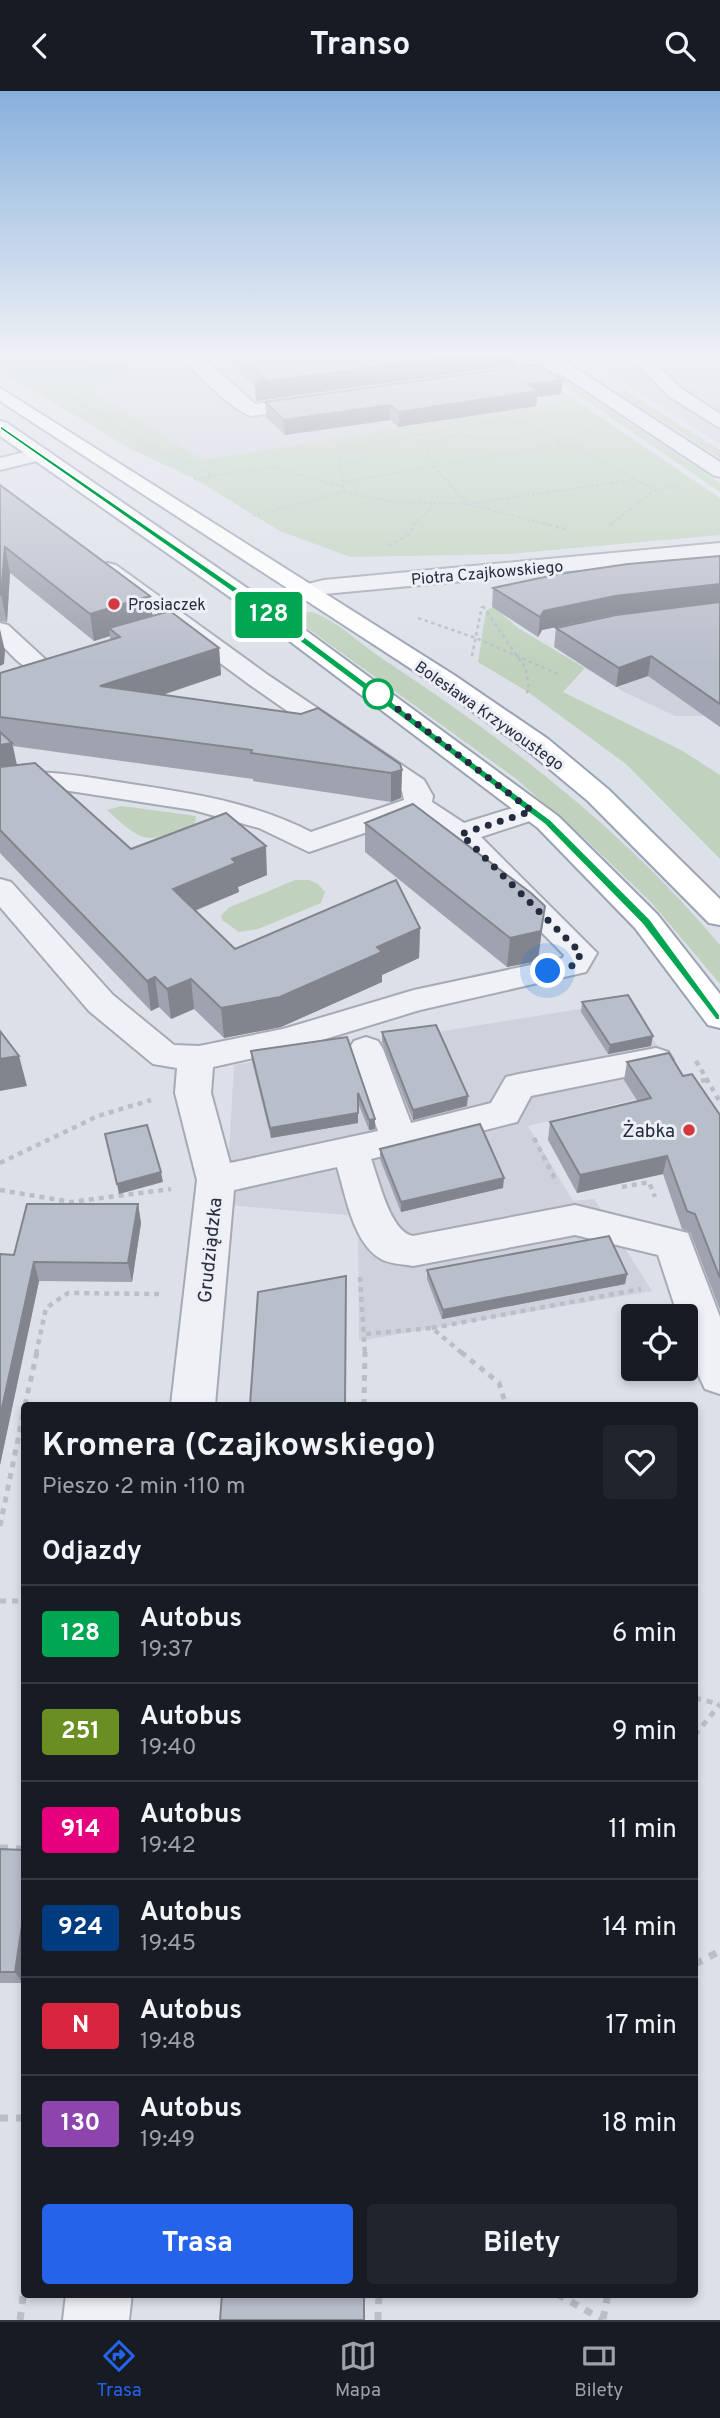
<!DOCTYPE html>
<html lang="pl">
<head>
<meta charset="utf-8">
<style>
  body { margin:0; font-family:Overpass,sans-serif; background:#20242c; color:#f1f3f6; height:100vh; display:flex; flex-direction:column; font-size:26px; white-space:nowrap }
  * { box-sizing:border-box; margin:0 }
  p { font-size:23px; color:#9ea1a6 }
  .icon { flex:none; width:38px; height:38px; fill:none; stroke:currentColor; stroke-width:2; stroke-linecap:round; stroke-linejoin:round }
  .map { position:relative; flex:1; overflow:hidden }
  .panel { position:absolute; left:21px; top:1311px; width:677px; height:896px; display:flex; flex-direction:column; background:#171b24; border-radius:7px; box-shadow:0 4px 10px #0003 }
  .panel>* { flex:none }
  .badge { padding:0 14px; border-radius:5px; font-size:24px; line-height:46px }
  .tools { position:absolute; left:621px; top:1213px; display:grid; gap:14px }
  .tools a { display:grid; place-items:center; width:77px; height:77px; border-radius:7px; background:#171b24; box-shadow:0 4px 10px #0003; font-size:35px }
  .you { position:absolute; width:35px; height:35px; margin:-18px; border:5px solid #fff; border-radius:50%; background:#1a73e8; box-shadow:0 0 0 10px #1a73e833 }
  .map>.badge { position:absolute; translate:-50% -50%; box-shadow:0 0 0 4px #fff }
  h2 { padding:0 21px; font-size:26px; line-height:63px }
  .round { display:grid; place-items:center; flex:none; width:74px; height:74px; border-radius:7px; background:#20242c }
  .head { display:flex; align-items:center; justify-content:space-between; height:119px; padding:0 21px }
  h1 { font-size:33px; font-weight:700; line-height:52px }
  .cta { display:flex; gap:14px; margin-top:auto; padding:14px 21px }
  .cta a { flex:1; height:80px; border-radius:7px; background:#2563eb; color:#fff; font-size:28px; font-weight:700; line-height:80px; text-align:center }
  .cta a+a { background:#20242c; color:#f1f3f6 }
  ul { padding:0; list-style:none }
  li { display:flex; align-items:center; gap:21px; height:98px; padding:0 21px; border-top:2px solid #363941 }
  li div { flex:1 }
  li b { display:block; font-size:26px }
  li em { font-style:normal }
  li .badge { min-width:77px; font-weight:700; text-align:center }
  header { display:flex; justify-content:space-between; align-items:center; height:91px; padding:0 21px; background:#171b24; font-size:32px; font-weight:700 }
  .tab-bar { display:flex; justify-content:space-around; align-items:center; height:98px; border-top:2px solid #363941; background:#171b24; font-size:19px; color:#9ea1a6 }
  .tab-bar a { display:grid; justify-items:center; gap:4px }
  .tab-bar .selected { color:#2563eb }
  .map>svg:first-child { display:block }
</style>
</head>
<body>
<header><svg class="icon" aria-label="back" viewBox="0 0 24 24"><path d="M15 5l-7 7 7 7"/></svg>Transo<svg class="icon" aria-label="search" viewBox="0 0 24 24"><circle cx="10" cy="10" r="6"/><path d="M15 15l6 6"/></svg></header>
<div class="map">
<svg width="720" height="2229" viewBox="0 0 720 2229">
  <rect width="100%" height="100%" fill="#dce0e8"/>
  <g fill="#ced2dd">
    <polygon points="31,261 505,261 574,308 201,369"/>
    <polygon points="575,261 720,261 720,353"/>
    <polygon points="720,551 720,636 704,625 675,625 624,601 585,577 625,561"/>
    <polygon points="629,910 684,996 528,1035 573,1110 594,1108 652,1200 359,1250 358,1125 226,1114 234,974"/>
  </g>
  <g fill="#c0d2bd">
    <path d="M0,261H72C85,274 112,272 130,271L132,287L88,297L202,369L574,308L720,407V444L508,463L350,466L280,440L195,388L131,358L0,280Z"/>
    <polygon points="550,285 560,286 720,392 720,401"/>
    <polygon points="623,298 720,359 720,367 621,303"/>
    <polygon points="494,516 518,537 585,577 563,601 681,659 720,684 720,768 626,673 528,601 478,571 486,519"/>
    <path d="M312,521C338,530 360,553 383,568C507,650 624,739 720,854V893L651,811L586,749L515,687L292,526L298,522Z"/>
    <path d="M122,715L196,725L195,734C147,752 146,755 107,719Z"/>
    <polygon points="295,789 309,789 318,793 325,801 321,812 258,838 239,841 222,829 221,825 228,817"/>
  </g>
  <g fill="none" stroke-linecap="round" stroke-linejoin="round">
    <g stroke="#a5aab5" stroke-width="4">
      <g id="minor">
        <path d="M179,261H197L255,313L317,306L326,311L317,316L251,325C231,319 191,278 179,261Z"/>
        <polygon points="533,261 551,261 720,371 720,386 713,384 559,282 495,291 486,286 495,281 546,273 535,266"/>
        <polygon points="632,261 644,261 682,298 720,323 720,337 670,306 632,268 629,264"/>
        <polygon points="42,357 52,363 49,367 0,379 0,367"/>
        <polygon points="720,452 720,466 324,503 255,520 247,518 243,513 247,508 324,489"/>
        <path d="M108,472L116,474L268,584L424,689L433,705L432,711L464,732L532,711L542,714L546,720L542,726L481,746L597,862L586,881L420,919L286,960L213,976L211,1002L230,1072L378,1040L349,958L354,950L366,946L378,950L383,958L411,1032L491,1012L506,986L519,983L656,957L668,961L673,969L668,977L531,1005L517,1031L371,1068C379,1089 390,1141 413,1145L575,1114L688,1142L720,1226V1303L705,1298C693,1274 686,1251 686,1225H678L658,1164L575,1144L413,1175C403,1173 390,1173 381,1168C353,1152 346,1105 337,1076L234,1099L215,1314H171L197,1089L175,1002L177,977L153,973L89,920L0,816V788L11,791L113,904L174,954L199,955L283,938L414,899L563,867L564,864L451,749L414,725L309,761L259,737L193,719L57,698L16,699L0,703V686C39,676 79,685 118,691C184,701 251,710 311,741L404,709L402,700L250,594L100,484L97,479L100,474Z"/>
        <path d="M0,532L8,534L45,568L48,573L45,578C25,583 13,565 0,552Z"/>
        <polygon points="66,2203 132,2203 129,2229 63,2229"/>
      </g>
    </g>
    <g stroke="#9ba2b4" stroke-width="4">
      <g id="major">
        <polygon points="0,297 454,584 548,648 608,698 720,808 720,834 709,832 588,710 528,660 436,594 0,310"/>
        <polygon points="0,330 7,332 263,508 558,725 657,823 720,903 720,937 708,934 635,837 538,737 247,518 0,345"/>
      </g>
    </g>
    <g stroke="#babec6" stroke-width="2" stroke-dasharray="2.5 2.5" stroke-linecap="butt">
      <polyline points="1,261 154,358 212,384"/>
      <polyline points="131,279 158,275"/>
      <polyline points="422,343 434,376 468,413 632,389"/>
      <polyline points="557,349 577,348"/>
      <polyline points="425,352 455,345 520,348"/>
      <polyline points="576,358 576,348 593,336"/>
      <polyline points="339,374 368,368"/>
      <polyline points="194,388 272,376 343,396"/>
      <polyline points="343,391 338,362 344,357 503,329 525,332 557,349 559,354"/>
      <polyline points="344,401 343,391 559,354 576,358 656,399"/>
      <polyline points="253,425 344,401 393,411 468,413 549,434"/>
      <polyline points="414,434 434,413"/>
      <polyline points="610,434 656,399 680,395"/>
    </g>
    <g stroke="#babec6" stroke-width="2.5" stroke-dasharray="3.5 3.5" stroke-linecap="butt">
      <polyline points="542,432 566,438"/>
      <polyline points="610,434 613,432"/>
      <polyline points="388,455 410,443 415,432"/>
      <polyline points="483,515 526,578 529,599 525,603"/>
      <polyline points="418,527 476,547 560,584"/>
      <polyline points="472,565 482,515"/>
    </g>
    <g stroke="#babec6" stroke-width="4.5" stroke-dasharray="5 5" stroke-linecap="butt">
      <polyline points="696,970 720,1011"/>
      <polyline points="691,991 708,989"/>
      <polyline points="534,1047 557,1092"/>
      <polyline points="0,1072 98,1025 151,1009"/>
      <polyline points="622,1096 649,1091 655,1106"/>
      <polyline points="0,1099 71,1111 171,1098"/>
      <polyline points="360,1186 365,1263"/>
      <polyline points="432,1237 641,1198"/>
      <polyline points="366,1243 432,1237 463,1263"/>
      <polyline points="36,1263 46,1217 68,1202 159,1203"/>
    </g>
    <g stroke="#babec6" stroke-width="5" stroke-dasharray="6 6" stroke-linecap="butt">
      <polyline points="461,1261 499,1292 506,1314"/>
      <polyline points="25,1314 37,1261"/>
      <polyline points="364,1314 365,1261"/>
      <polyline points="0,1435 24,1319"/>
      <polyline points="0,1510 24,1510"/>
      <polyline points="695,1607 719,1613"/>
      <polyline points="695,1644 720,1613"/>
    </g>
    <g stroke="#babec6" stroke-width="7" stroke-dasharray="8 8" stroke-linecap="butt">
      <polyline points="0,1757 24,1758"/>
      <polyline points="695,1873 720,1860"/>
      <polyline points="0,2027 24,2027"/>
      <polyline points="557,2203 603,2229"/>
      <polyline points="603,2228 608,2203"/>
      <polyline points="20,2229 24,2199"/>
      <polyline points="378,2229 379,2203"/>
    </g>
    <use href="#minor" fill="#eff1f6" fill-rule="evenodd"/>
    <use href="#major" fill="#fff" fill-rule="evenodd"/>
  </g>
  <g fill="#9fa3af">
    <polygon points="218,261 517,261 516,274 256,310 255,296"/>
    <polygon points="561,303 537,306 536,315 398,336 390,329 285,344 266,326 265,311"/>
    <polygon points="0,394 150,505 152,525 219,557 221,584 163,604 402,679 401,707 391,711 253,690 253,688 13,655 17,674 131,758 267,784 238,796 239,801 195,820 235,858 420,837 419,867 382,884 382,891 281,936 224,947 194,918 171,928 159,916 151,920 0,762 0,582 110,549 110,545 94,550 10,482 7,531 0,530"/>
    <polygon points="720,465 720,636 648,585 616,596 554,556 556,537 657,519 612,524 542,539 538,546 492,516 493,497"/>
    <polygon points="365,732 538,870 507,876 365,761"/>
    <polygon points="582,911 651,955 608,963 581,921"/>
    <polygon points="382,941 467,1015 413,1029 382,951"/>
    <polygon points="347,946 375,1028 375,1038 369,1039 358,1012 358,1032 271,1047 252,970 251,960"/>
    <polygon points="627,971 683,985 720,1024 720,1219 690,1141 682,1138 663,1083 577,1102 548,1049 550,1031 638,1011 624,989"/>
    <polygon points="380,1058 503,1097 401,1121 380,1068"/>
    <polygon points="138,1113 141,1132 132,1191 39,1190 0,1374 0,1163 14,1164"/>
    <polygon points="427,1179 627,1183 625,1193 442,1228 427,1188"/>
    <polygon points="0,1758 24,1759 24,1882 23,1892 0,1892"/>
  </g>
  <g fill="#82858e">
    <polygon points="488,261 517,261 516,274 256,310 255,292"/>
    <polygon points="563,289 561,303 537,306 536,315 398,336 399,321 528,293"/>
    <polygon points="390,314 390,329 285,344 284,329"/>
    <polygon points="5,456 10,482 7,531 1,504"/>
    <polygon points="720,493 720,511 612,524 542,539 538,546 540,526 544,520 615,505"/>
    <polygon points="150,505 153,532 109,537 110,545 94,550 90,523"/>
    <polygon points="0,538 5,560 4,573 0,575"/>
    <polygon points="219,557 221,584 104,623 100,595"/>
    <polygon points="651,565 648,585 616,596 619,577"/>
    <polygon points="12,652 18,680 0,684 0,654"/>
    <polygon points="402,679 401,707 391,711 391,682"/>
    <polygon points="266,755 267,784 238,796 239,801 176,827 173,798 232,768"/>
    <polygon points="545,815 538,870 507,876 510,847"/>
    <polygon points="420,837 419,867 382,884 382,891 281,936 224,947 221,917 377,856"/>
    <polygon points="155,886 159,916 151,920 147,890"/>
    <polygon points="191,888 194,918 171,928 167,898"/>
    <polygon points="653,945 651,955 608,963 610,954"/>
    <polygon points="19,965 27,995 0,1000 0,968"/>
    <polygon points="358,1002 358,1032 271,1047 270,1037"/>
    <polygon points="468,1005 467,1015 413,1029 413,1019"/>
    <polygon points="375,1028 375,1038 369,1039 369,1029"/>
    <polygon points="667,1065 663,1083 577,1102 580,1084"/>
    <polygon points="161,1081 163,1091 119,1103 117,1093"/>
    <polygon points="504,1087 503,1097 401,1121 401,1111"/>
    <polygon points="138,1113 141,1132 132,1191 128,1172"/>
    <polygon points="34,1171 39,1190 0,1374 0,1326"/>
    <polygon points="627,1183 625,1193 442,1228 443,1219"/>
    <polygon points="24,1821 24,1882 23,1892 15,1881"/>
  </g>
  <g fill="#b9becb" stroke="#82858e" stroke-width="2">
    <polygon points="235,261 488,261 255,292 266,289"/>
    <polygon points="538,273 563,289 528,293 538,300 399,321 390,314 284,329 265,311"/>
    <polygon points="0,394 150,505 90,523 5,456 1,504 0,504"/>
    <polygon points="720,465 720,493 615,505 544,520 540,526 493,497 559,483 628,473"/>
    <polygon points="720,511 720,613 651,565 619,577 556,537 616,524"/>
    <polygon points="170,520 219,557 100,595 301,623 318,617 400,673 402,679 391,682 251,662 252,659 0,626 0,582 120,546 109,537"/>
    <polygon points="0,641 12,652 0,654"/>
    <polygon points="35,672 131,758 226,722 266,755 232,768 236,772 173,798 235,858 396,789 420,837 377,856 382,861 280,906 221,917 191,888 167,898 155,886 147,890 0,739 0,676"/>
    <polygon points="413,713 531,802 545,815 541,840 510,847 365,732"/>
    <polygon points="628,904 653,945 610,954 582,911"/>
    <polygon points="436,934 468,1005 413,1019 382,941"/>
    <polygon points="0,940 19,965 0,968"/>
    <polygon points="347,946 375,1028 369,1029 358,1002 358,1022 270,1037 251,960"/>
    <polygon points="669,962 683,985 692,983 720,1024 720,1187 695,1123 687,1120 667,1065 580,1084 550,1031 651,1007 627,971"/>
    <polygon points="480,1033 504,1087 401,1111 380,1058"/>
    <polygon points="147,1034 161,1081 117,1093 105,1043"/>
    <polygon points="27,1113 138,1113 128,1172 34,1171 0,1326 0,1163 14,1164"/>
    <polygon points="609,1145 627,1183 443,1219 427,1179"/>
    <polygon points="346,1185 345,1314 250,1314 258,1201"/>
    <polygon points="0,1758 24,1759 24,1821 15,1881 0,1881"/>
    <polygon points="222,2203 364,2203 364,2229 220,2229"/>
  </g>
  <linearGradient id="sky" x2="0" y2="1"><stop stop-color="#87b0dc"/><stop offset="0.46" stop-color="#eff1f5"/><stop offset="1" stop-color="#eff1f5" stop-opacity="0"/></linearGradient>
  <rect width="720" height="573" fill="url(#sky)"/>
  <polygon fill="#00a651" stroke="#fff" stroke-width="2" points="0,334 258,511 551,729 650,828 720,924 720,929 716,929 642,833 544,733 252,515 0,338"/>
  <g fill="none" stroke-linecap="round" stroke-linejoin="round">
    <polyline stroke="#252c3f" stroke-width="7" stroke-dasharray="0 12.6" points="378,603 532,720 461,743 581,862 575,874 548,880"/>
  </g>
  <g fill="#d63840" stroke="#eceff5" stroke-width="2.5">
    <circle cx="114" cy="513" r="7"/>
    <circle cx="689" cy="1039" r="7"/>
  </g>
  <circle fill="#fff" stroke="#00a651" stroke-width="3.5" cx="378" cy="603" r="14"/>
  <g text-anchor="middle" stroke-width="6" stroke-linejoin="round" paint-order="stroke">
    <g font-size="16" fill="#252c3f" stroke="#eceff5">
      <text transform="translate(487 481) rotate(-5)" y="6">Piotra Czajkowskiego</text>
      <text transform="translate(490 624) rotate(35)" y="6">Bolesława Krzywoustego</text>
    </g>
    <g font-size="16" fill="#252c3f" stroke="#eceff5" text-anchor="start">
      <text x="128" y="519">Prosiaczek</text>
    </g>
    <g font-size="19" fill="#252c3f" stroke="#eceff5" text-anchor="end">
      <text x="675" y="1046">Żabka</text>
    </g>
    <g font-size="19" fill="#252c3f" stroke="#eceff5">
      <text transform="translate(209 1159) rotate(-84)" y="7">Grudziądzka</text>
    </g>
  </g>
</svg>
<div class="tools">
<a><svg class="icon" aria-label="locate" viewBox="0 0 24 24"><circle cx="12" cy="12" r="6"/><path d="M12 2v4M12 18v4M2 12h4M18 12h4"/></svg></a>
</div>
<div class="you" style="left:548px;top:880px"></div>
<b class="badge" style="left:269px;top:524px;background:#00a651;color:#fff">128</b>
<section class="panel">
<div class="head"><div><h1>Kromera (Czajkowskiego)</h1><p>Pieszo · 2 min · 110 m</p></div><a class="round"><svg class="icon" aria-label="heart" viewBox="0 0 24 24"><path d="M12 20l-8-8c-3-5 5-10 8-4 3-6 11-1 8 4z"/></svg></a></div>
<h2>Odjazdy</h2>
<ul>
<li><span class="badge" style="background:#00a651;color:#fff">128</span><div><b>Autobus</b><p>19:37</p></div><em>6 min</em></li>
<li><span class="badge" style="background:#6b8e23;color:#fff">251</span><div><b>Autobus</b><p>19:40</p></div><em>9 min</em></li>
<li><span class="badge" style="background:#e6007e;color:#fff">914</span><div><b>Autobus</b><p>19:42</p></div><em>11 min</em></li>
<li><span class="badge" style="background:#003b80;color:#fff">924</span><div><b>Autobus</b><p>19:45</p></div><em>14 min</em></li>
<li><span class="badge" style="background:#d7263d;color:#fff">N</span><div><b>Autobus</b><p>19:48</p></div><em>17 min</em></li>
<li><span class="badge" style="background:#8e44ad;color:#fff">130</span><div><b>Autobus</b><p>19:49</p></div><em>18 min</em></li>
</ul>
<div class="cta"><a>Trasa</a><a>Bilety</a></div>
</section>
</div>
<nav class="tab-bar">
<a class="selected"><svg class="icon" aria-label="directions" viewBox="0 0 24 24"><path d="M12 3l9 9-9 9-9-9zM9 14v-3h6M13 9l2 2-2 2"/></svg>Trasa</a>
<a><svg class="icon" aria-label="map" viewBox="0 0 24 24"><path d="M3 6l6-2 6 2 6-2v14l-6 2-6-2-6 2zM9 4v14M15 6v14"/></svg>Mapa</a>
<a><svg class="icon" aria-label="tickets" viewBox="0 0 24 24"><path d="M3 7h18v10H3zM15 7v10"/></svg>Bilety</a>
</nav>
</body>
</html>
